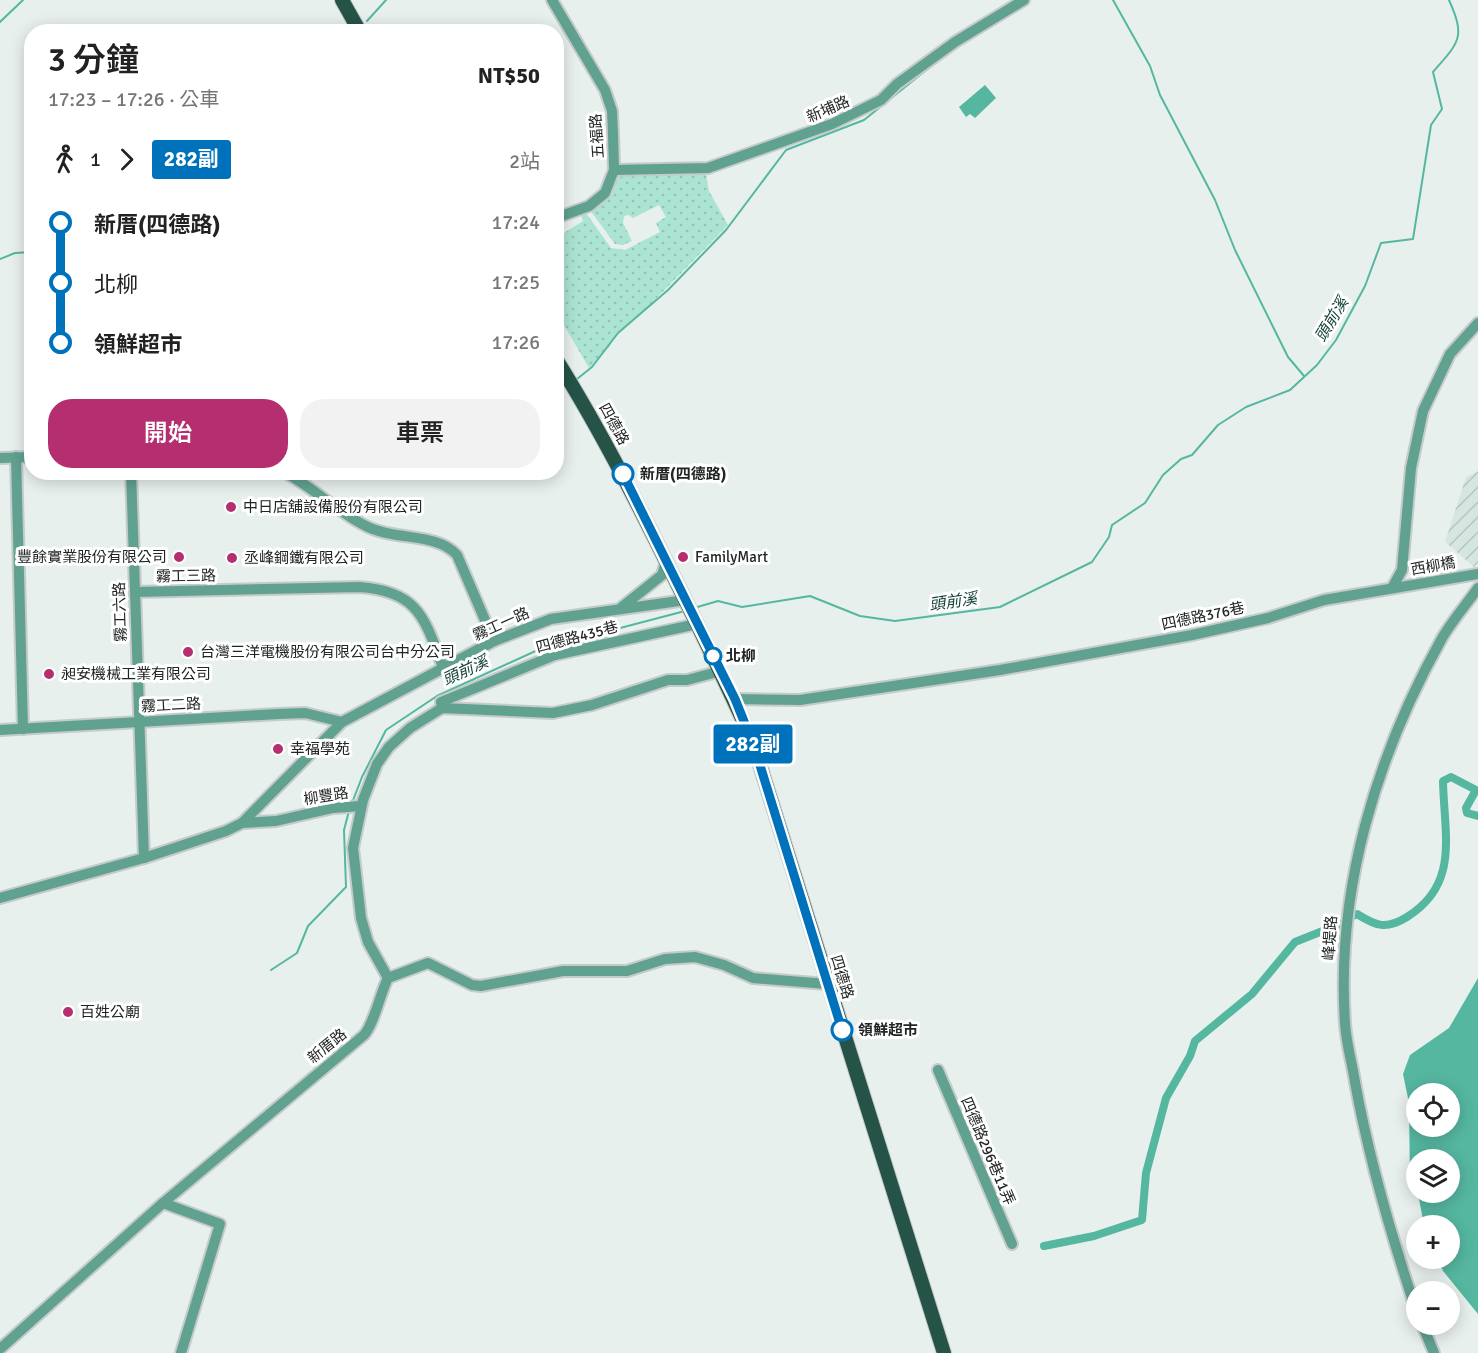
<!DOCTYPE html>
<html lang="zh-TW">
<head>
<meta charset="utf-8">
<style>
  body { margin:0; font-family:Signika,"Noto Sans TC",sans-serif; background:#f2f2f2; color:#222; height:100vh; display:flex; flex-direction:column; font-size:22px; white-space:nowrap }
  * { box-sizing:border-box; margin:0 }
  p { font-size:20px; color:#767676 }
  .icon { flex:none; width:33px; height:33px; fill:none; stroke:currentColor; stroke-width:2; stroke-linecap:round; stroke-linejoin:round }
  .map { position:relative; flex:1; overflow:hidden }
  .sheet { position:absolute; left:24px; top:24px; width:540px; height:456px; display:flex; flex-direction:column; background:#fff; border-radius:24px; box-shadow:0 3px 15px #0003 }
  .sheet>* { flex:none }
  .badge { padding:0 12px; border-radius:4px; font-size:21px; line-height:39px }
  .fabs { position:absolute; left:1406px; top:1083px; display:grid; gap:12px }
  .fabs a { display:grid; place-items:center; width:54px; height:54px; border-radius:50%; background:#fff; box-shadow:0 3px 15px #0003; font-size:30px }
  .map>.badge { position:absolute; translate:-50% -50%; box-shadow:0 0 0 3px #fff }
  .legs { display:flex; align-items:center; gap:9px; height:66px; padding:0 24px; font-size:20px }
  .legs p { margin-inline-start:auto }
  .head { display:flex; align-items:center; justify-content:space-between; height:102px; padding:0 24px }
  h1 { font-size:33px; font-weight:600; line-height:45px }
  .action { display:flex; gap:12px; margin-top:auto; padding:12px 24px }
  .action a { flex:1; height:69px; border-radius:24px; background:#b52e70; color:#fff; font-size:24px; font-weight:600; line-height:69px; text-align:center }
  .action a+a { background:#f2f2f2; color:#222 }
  ul { padding:0 24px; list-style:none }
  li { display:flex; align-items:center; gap:21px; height:60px; font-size:22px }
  li i { display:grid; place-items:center; width:9px; height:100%; margin:0 8px; background:currentColor }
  li i::after { content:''; width:15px; height:15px; margin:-8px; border:4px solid; border-radius:50%; background:#fff }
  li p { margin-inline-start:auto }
  li:first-child i { background:linear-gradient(#0000 50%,currentColor 0) }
  li:last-child i { background:linear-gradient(currentColor 50%,#0000 0) }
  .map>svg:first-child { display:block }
</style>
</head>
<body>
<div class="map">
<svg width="1478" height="1353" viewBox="0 0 1478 1353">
  <defs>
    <pattern id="industrial-furrows" width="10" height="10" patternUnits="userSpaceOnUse" patternTransform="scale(1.5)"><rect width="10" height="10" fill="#d5e6e1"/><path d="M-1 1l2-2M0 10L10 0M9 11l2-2" fill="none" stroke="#b7c5c1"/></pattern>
    <pattern id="grass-dots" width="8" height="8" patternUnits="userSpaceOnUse" patternTransform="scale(1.5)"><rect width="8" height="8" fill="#ace4d4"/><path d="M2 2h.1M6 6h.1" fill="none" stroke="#94c3b6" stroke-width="1.8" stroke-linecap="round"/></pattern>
  </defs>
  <rect width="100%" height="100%" fill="#e8f0ee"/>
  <polygon fill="url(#industrial-furrows)" points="1478,471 1478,563 1474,567 1445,542 1466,477"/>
  <polygon fill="url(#grass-dots)" points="706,174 709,191 728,225 639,316 617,333 609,347 589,368 557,313 556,238 583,221 581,216 586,213 611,248 625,250 660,232 656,223 666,217 659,205 633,218 629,215 624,216 623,223 632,241 623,245 615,244 590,210 612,195 617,179 623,175"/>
  <g fill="#55b7a0" fill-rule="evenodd">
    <polygon points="985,85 996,98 975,118 970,114 966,117 959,107"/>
    <path d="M1478,978V1314L1443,1271L1438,1259L1449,1258V1226L1424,1225L1419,1199L1410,1186L1409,1103L1403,1074L1410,1055L1449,1028ZM1416,1094H1449V1126H1416ZM1416,1160H1449V1192H1416Z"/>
  </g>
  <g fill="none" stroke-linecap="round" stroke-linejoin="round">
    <g stroke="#55b7a0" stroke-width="2">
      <polyline points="1113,0 1150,66 1160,95 1215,200 1235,250 1288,357 1304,376"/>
      <polyline points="367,21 386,0"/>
      <polyline points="0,22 23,0"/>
      <polyline points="0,259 15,253 32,252"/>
      <polyline points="577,379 592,367 618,333 668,290 726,230 786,150 864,120 935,63"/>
      <path d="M694,608L718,601L742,607L810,596L860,616L895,621L1000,607L1092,562L1109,537L1112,525L1145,503L1163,475L1181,459L1192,455L1218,425L1246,407L1290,390L1317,365L1336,340L1365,286L1381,243L1413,239L1431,125L1442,109L1433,72C1459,42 1466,38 1449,0"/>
      <polyline points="352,803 362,777 386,730 437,696 540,649 685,611"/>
      <polyline points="271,970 297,953 308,926 346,887 344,830 349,811"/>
    </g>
    <g stroke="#55b7a0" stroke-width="8">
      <path d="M1353,916L1357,914C1376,926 1386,930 1407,917C1460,884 1444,835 1443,781L1451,777L1476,790L1466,808L1467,813L1478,816"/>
      <polyline points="1044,1246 1094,1236 1142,1220 1146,1173 1166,1098 1190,1056 1195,1041 1252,994 1295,942 1340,924"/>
    </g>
    <g stroke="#c4cbca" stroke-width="14">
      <g id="minor">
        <polyline points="552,0 605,90 612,111 613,133 614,170 605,193 589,206 556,218"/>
        <polyline points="614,170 708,168 832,124 881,100 897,84 955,42 1024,0"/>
        <polyline points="16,457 23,729"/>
        <polyline points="0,458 32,457"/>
        <polyline points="131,472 144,858"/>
        <path d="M284,472C313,487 337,512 366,526C395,541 436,532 457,555L494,641"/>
        <polyline points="1392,588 1402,570 1411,468 1423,411 1450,354 1478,323"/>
        <path d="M135,592L359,587C420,591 425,620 444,670"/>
        <polyline points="622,607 662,575 666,561"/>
        <polyline points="735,699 800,700 1000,670 1192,635 1268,618 1324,600 1478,574"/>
        <polyline points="442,708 441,702 555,655 697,624"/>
        <polyline points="0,730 278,714 305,713 342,722"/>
        <polyline points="242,823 342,722 494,641 551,619 686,600"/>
        <polyline points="0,898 144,858 226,831 242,823 276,821 333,808 361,806"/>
        <polyline points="388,978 368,942 361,918 353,848 363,800 377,764 389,747 410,728 442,708 553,713 592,705 668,680 687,680 721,671"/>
        <polyline points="938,1070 1012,1244"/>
        <polyline points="163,1203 220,1224 181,1353"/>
        <path d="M1416,1310C1391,1235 1369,1160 1355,1082C1352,1062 1346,1043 1345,1023C1336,889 1376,757 1441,640C1451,622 1466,605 1478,588"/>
        <polyline points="1422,1324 1434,1353"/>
        <path d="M0,1349L163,1203L364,1035C374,1024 380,994 388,978L428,963L472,985L481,986L563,971H627L665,959L695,957L724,965L753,978L827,984"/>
      </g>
    </g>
    <g stroke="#c4cbca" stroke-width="16">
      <g id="major">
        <polyline points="342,0 360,32"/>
        <path d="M556,359C610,445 653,535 698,626C717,666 737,705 754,746L944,1353"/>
      </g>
    </g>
    <use href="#minor" stroke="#61a190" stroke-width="10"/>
    <use href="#major" stroke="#255348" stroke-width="14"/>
  </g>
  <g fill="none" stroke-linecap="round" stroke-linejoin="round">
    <g stroke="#fff" stroke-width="14">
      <polyline id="line-1" points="623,474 735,699 754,746 842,1030"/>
    </g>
    <use href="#line-1" stroke="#0072bc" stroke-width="9"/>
  </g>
  <g fill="#fff" stroke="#0072bc" stroke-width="3">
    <circle cx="623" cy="474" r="10"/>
    <circle cx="713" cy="656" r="8"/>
    <circle cx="842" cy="1030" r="10"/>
  </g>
  <g fill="#b52e70" stroke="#fff" stroke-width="2">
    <circle cx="231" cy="507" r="6"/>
    <circle cx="179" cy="557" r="6"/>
    <circle cx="683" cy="557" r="6"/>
    <circle cx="232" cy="558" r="6"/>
    <circle cx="188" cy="652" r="6"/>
    <circle cx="49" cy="674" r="6"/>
    <circle cx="278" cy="749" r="6"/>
    <circle cx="68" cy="1012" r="6"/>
  </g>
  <g text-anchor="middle" stroke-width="6" stroke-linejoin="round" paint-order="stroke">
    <g font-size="15" fill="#222525" stroke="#fff">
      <text transform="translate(828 109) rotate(-23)" y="5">新埔路</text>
      <text transform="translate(597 136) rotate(-94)" y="5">五福路</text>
      <text transform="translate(614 424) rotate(61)" y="5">四德路</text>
      <text transform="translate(1433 566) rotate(-10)" y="5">西柳橋</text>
      <text transform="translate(186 576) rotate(-1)" y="5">霧工三路</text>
      <text transform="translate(120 612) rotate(-92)" y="5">霧工六路</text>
      <text transform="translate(1203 616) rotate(-12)" y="5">四德路376巷</text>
      <text transform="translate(501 624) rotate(-24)" y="5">霧工一路</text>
      <text transform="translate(577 637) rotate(-15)" y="5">四德路435巷</text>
      <text transform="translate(171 705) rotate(-3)" y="5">霧工二路</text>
      <text transform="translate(326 796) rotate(-9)" y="5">柳豐路</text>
      <text transform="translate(1330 938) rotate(-86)" y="5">峰堤路</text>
      <text transform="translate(842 977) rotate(73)" y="5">四德路</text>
      <text transform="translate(327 1046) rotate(-39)" y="5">新厝路</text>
      <text transform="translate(988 1151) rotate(67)" y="5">四德路296巷11弄</text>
    </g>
    <g font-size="15" font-weight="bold" fill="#222525" stroke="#fff" text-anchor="start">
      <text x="640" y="479">新厝(四德路)</text>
      <text x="726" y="661">北柳</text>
      <text x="858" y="1035">領鮮超市</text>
    </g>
    <g font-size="15" fill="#222525" stroke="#fff" text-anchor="start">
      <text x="243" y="512">中日店舖設備股份有限公司</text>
      <text x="167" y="562" text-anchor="end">豐餘實業股份有限公司</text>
      <text x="695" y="562">FamilyMart</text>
      <text x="244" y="563">丞峰鋼鐵有限公司</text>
      <text x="200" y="657">台灣三洋電機股份有限公司台中分公司</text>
      <text x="61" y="679">昶安機械工業有限公司</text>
      <text x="290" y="754">幸福學苑</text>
      <text x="80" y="1017">百姓公廟</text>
    </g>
    <g font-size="16" font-style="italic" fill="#144137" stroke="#fff">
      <text transform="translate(1331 319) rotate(-59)" y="6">頭前溪</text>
      <text transform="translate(953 601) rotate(-8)" y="6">頭前溪</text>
      <text transform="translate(465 670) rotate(-25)" y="6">頭前溪</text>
    </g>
  </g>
</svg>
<div class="fabs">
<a><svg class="icon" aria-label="locate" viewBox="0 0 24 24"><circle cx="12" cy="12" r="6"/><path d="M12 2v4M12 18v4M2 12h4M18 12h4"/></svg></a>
<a><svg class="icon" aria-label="layers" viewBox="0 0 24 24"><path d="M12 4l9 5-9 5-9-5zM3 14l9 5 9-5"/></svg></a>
<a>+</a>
<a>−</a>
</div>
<b class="badge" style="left:753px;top:744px;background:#0072bc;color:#fff">282副</b>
<section class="sheet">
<div class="head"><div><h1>3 分鐘</h1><p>17:23 – 17:26 · 公車</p></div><b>NT$50</b></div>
<div class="legs"><svg class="icon" aria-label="walk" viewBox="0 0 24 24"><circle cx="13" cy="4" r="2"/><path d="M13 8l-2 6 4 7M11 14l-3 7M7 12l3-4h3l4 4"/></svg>1<svg class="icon" aria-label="forward" viewBox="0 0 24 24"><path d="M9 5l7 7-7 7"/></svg><b class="badge" style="background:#0072bc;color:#fff">282副</b><p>2站</p></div>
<ul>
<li><i style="color:#0072bc"></i><b>新厝(四德路)</b><p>17:24</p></li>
<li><i style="color:#0072bc"></i><span>北柳</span><p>17:25</p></li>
<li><i style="color:#0072bc"></i><b>領鮮超市</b><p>17:26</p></li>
</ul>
<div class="action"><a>開始</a><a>車票</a></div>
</section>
</div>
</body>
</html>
